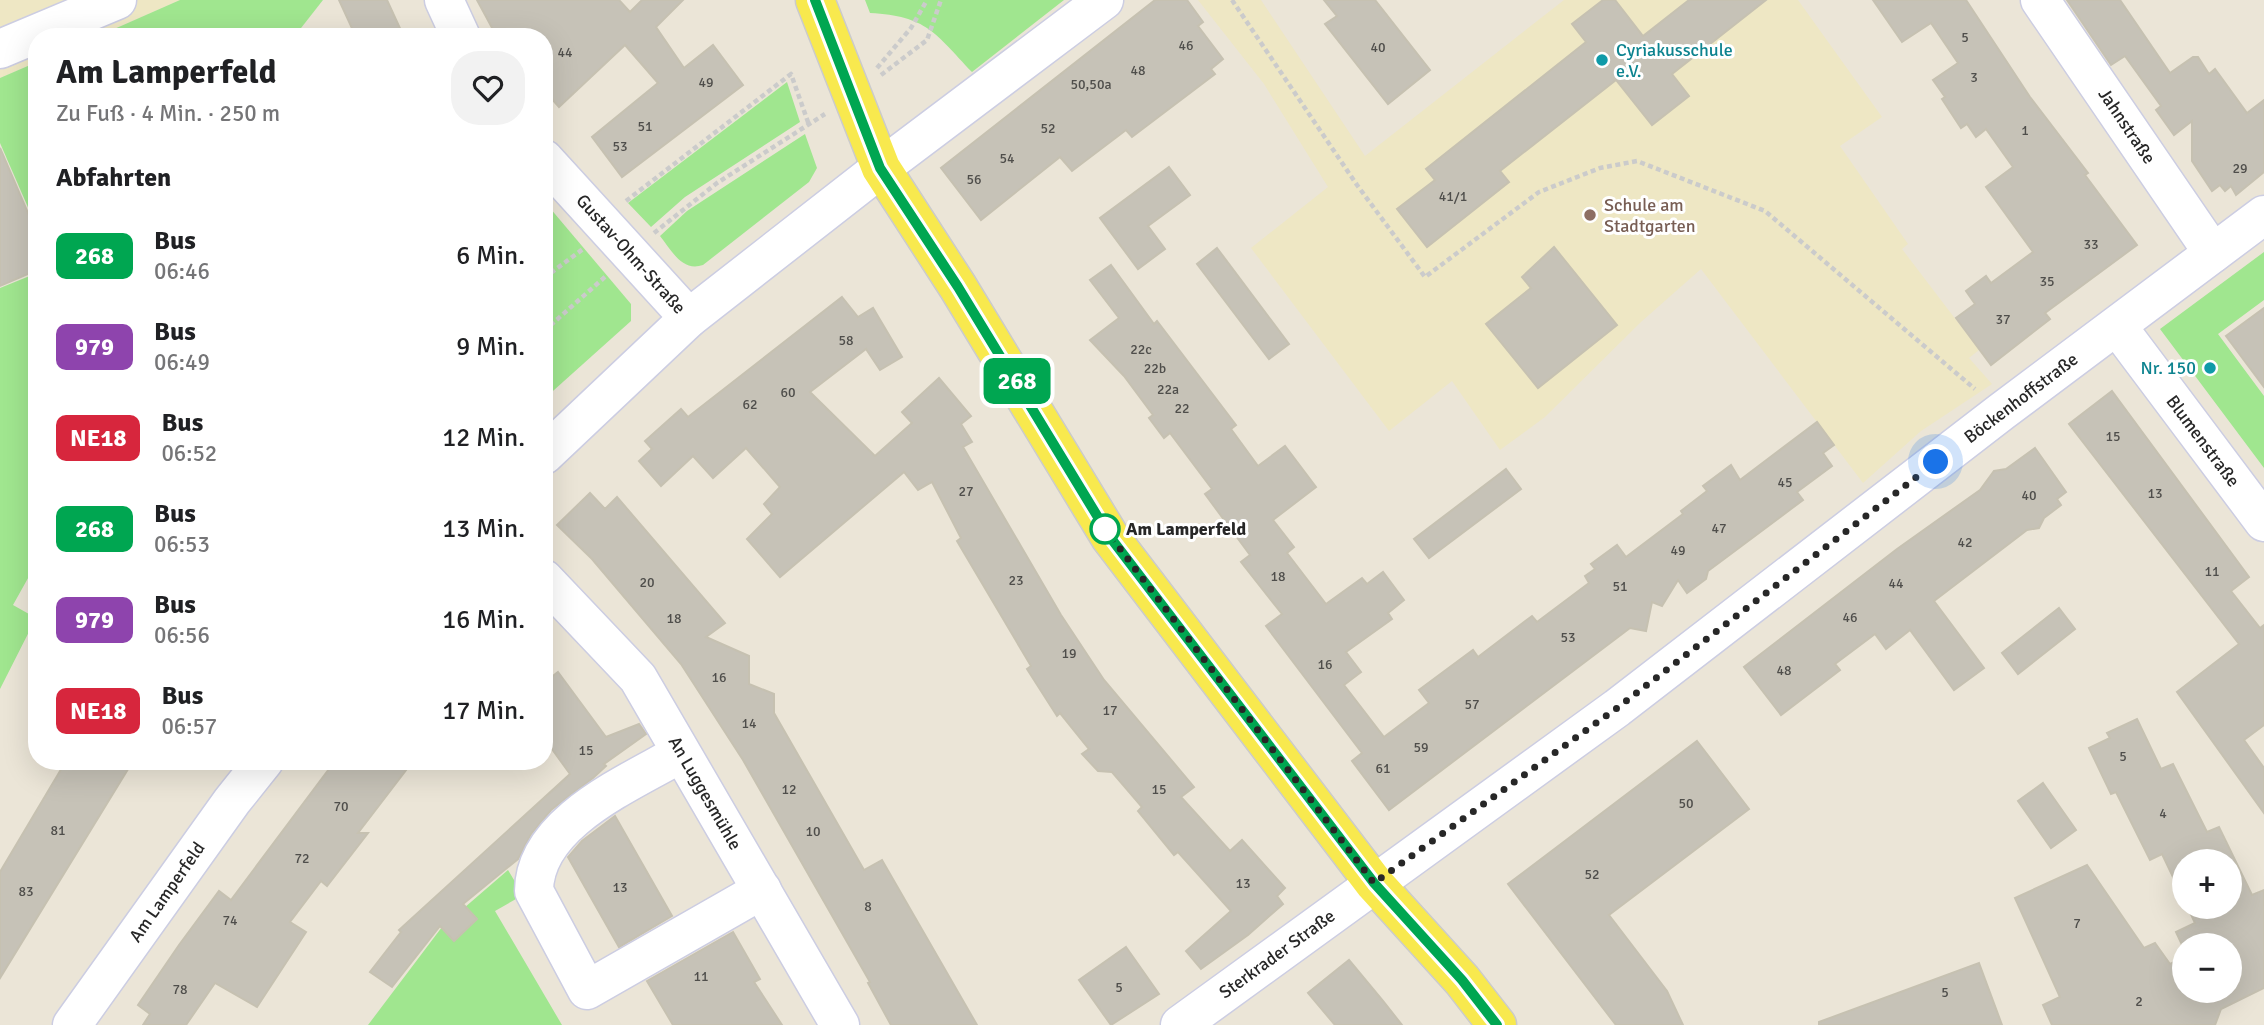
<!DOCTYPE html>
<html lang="de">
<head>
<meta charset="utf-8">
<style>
  body { margin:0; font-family:Signika,sans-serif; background:#f2f2f2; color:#202124; height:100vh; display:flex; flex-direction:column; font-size:26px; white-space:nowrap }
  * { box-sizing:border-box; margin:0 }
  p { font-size:23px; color:#757577 }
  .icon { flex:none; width:38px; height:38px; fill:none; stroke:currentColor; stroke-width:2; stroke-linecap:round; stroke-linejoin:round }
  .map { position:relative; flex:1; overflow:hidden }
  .side { position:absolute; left:28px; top:28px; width:525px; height:742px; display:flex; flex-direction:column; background:#fff; border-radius:28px; box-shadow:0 7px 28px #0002 }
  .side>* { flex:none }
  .badge { padding:0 14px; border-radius:10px; font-size:24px; line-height:46px }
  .buttons { position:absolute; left:2172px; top:849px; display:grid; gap:14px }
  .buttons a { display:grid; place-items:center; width:70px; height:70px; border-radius:50%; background:#fff; box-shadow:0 7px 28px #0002; font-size:35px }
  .you { position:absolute; width:35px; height:35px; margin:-18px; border:5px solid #fff; border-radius:50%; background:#1a73e8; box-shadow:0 0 0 10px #1a73e833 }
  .map>.badge { position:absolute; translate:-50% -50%; box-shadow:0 0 0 4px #fff }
  h2 { padding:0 28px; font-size:26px; line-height:63px }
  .round { display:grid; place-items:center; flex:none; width:74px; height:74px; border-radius:28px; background:#f2f2f2 }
  .headline { display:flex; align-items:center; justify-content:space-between; height:119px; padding:0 28px }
  h1 { font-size:33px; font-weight:700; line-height:52px }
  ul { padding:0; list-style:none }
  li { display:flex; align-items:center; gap:21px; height:91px; padding:0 28px }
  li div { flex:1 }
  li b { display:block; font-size:26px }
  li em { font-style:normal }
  li .badge { min-width:77px; font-weight:700; text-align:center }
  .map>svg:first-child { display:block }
</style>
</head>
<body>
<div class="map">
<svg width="2264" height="1025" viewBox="0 0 2264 1025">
  <rect width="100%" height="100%" fill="#ebe5d7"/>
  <g fill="#eee7c4">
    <polygon points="0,0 180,0 96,37 37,37 37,62 0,78"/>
    <polygon points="1198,0 1261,0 1365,156 1564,0 1798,0 1882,117 1840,146 1908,244 1902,249 1979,350 1969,358 1992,384 1921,431 1863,483 1701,269 1641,322 1545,417 1500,450 1452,381 1389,431 1251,248 1328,187 1264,84"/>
  </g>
  <g fill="#a0e68f">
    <polygon points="180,0 323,0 294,37 96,37"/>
    <path d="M865,0H1064L972,72C935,33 927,16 870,13Z"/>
    <polygon points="37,62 37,228 0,143 0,78"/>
    <polygon points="787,82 800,122 685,197 651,227 628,203"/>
    <path d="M805,134L817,168L809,182L703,265C682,272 672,251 660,236L687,211Z"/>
    <polygon points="544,201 631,304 631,321 544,399"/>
    <polygon points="2264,252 2264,300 2218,334 2264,396 2264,468 2160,329"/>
    <polygon points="37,273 37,562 13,605 36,618 0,689 0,288"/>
    <polygon points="508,870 523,895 495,911 562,1025 368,1025 442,927"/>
  </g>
  <g fill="#c6c2b7" stroke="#c6c1b1" stroke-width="2">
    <polygon points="339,0 387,0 404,37 356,37"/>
    <polygon points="477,0 619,0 630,12 642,0 683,0 656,27 684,68 713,45 743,85 622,177 592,137 658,83 625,45 559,107 544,90 544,37 497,37"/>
    <polygon points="1155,0 1187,0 1203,22 1198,26 1223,59 1211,69 1215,74 1132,137 1126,130 1072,171 1060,157 981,220 941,168"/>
    <polygon points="1324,0 1375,0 1430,70 1388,104 1325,24 1337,16"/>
    <polygon points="1603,0 1615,0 1643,36 1689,0 1766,0 1672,74 1689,96 1652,125 1616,80 1500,171 1509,182 1427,247 1397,209 1435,180 1426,169 1586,42 1572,24"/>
    <polygon points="1873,0 1966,0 2030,97 2088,173 2085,175 2137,245 2045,313 2050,319 1991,365 1956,318 1975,304 1966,291 1986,276 1991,283 2033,252 1986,187 2013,167 1986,129 1976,137 1967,124 1961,128 1942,99 1945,97 1933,80 1958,63 1931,23 1902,42"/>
    <polygon points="2067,0 2120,0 2170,73 2193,57 2198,57 2209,74 2215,69 2247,113 2264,100 2264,172 2236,195 2231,186 2225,191 2220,185 2212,191 2192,161 2192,121 2174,135 2156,110 2161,106 2125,56 2111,65"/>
    <polygon points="0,148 37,234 37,270 0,286"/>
    <polygon points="1169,167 1190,195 1148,226 1165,249 1138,269 1100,218"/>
    <polygon points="1554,247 1617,325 1538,388 1486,324 1531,288 1522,277"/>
    <polygon points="1217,248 1289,344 1269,359 1197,264"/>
    <polygon points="1111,265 1154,324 1157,321 1236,425 1231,429 1258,466 1285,446 1316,487 1273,520 1294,547 1287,553 1326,604 1362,578 1367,584 1383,572 1404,600 1388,613 1392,619 1346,652 1361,672 1344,685 1384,737 1429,703 1419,690 1473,650 1478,657 1532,616 1537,622 1589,583 1585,576 1595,569 1591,564 1617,545 1626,557 1683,514 1681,511 1707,491 1703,486 1731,465 1740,480 1817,422 1834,445 1823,453 1832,466 1797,492 1803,500 1708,571 1706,579 1687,593 1678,580 1662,606 1652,602 1646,631 1630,628 1389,810 1352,761 1362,753 1266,626 1282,614 1241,562 1250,555 1205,494 1212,489 1170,433 1164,438 1149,418 1153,415 1124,376 1090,340 1119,318 1090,280"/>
    <polygon points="842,297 858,317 873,308 902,357 880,370 866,349 810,392 875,456 912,423 902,412 939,378 971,416 961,424 972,442 963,447 1061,615 1104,680 1194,787 1181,797 1230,851 1242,840 1285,888 1277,896 1283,904 1248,935 1201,969 1186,951 1231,911 1178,852 1174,855 1138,811 1142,807 1112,772 1098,771 1082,754 1089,749 1060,713 1057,716 1027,669 1031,666 957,541 961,538 932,482 918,490 904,472 780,577 747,539 772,514 764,504 780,487 746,448 713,478 693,456 661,486 639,461 652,449 645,441 681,409 688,417"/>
    <polygon points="2264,308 2264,387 2226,336"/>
    <polygon points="2112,391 2249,577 2231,591 2260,628 2264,625 2264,725 2244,740 2264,768 2264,813 2177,692 2239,644 2069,424"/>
    <polygon points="2035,448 2066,492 2057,499 2061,505 2044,518 2039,528 2027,530 1934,601 1984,668 1954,690 1910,630 1886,649 1875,634 1835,664 1840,670 1781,715 1744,667 1897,549 1980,490 1994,471 2006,469"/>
    <polygon points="1506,469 1521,489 1429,558 1414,539"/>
    <polygon points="590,493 605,509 617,497 725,623 706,637 749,656 749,684 774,694 774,713 864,870 882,860 977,1025 891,1025 868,983 870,982 743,760 681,664 592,559 557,525"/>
    <polygon points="2059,608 2075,629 2018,674 2002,653"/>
    <polygon points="558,672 606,737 639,724 646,734 604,764 606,766 593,778 551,810 531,834 518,859 463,904 477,919 454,941 440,926 392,987 370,972 401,932 399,930 570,774 544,738 544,683"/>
    <polygon points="2137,719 2161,769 2173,764 2207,832 2219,827 2252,895 2264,890 2264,988 2221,1009 2215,1025 2052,1025 2043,1005 2060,997 2015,898 2087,865 2144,948 2155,943 2170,964 2184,956 2184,990 2230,990 2230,945 2184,945 2184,949 2176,932 2195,923 2187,906 2230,906 2230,861 2184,861 2184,900 2162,854 2150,860 2116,792 2111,794 2089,748 2110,738 2107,733"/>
    <polygon points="1697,741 1749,809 1609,915 1667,991 1683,1025 1616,1025 1508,884"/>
    <polygon points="66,761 133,761 0,978 0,872"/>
    <polygon points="335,761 413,761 358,833 368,833 327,886 321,881 290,922 306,932 257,1007 215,983 186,1025 143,1025 150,1014 138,1005 179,945 219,891 231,900"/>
    <polygon points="2043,783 2076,830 2051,848 2018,801"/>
    <polygon points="615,816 672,916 619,947 568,857 582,841"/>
    <polygon points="733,932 760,979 754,982 782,1025 673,1025 647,981"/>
    <polygon points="1126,947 1159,994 1111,1025 1079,980"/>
    <polygon points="1349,960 1383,1001 1402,1025 1335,1025 1308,993"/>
    <polygon points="1979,963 2002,1025 1819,1025 1819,1022"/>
  </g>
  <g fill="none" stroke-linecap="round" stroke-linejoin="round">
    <g stroke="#cccde2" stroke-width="41">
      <g id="minor">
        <polyline points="444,0 461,37"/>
        <polyline points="2040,0 2213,253"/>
        <polyline points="0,49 117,0"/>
        <polyline points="544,159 689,318"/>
        <polyline points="2117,326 2264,522"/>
        <polyline points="544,455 689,318 881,168 1104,0"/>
        <polyline points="544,579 638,678 840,1025"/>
        <path d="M681,753C630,783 534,822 534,891L587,990L762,890"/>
        <polyline points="72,1025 232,801 264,761"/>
        <polyline points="1180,1025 1617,708 2001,412 2264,215"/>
      </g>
    </g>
    <g stroke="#cbcbcb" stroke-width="41">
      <polyline id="major" points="815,0 881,168 958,287 1110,537 1374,883 1462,980 1497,1025"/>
    </g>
    <g stroke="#cbcbcb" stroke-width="4.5" stroke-dasharray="5 3.5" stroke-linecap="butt">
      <polyline points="1232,0 1357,185 1425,277 1539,192 1600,168 1637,161 1765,211 1975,389"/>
      <polyline points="877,68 911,28 927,0"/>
      <polyline points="881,75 927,40 941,0"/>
      <polyline points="626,201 791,74 809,125"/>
      <polyline points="654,233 717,183 825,114"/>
      <polyline points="544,278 583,249"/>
      <polyline points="544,331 606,276"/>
    </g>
    <use href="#minor" stroke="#fff" stroke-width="38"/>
    <use href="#major" stroke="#f8e94e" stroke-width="38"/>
  </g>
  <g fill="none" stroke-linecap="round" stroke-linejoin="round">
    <g stroke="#fff" stroke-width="16">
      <polyline id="line" points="815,0 880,168 958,287 1110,537 1374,883 1462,980 1497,1025"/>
    </g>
    <use href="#line" stroke="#00a651" stroke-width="10"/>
    <polyline stroke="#272727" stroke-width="7" stroke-dasharray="0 12.6" points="1105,529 1374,883 1617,708 1936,462"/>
  </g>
  <g fill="#0f9aa8" stroke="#fff" stroke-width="2.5">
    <circle cx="1602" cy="60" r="7"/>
    <circle cx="2210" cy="368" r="7"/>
  </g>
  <circle fill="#8d6e63" stroke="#fff" stroke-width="2.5" cx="1590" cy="215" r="7"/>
  <circle fill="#fff" stroke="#00a651" stroke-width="3.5" cx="1105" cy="529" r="14"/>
  <g text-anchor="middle" stroke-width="6" stroke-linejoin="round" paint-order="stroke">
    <g font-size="14" fill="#4f4e4b">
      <text x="1965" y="42">5</text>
      <text x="1186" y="50">46</text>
      <text x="1378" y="52">40</text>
      <text x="565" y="57">44</text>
      <text x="1138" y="75">48</text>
      <text x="1974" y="82">3</text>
      <text x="706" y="87">49</text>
      <text x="1091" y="89">50,50a</text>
      <text x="645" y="131">51</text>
      <text x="1048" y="133">52</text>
      <text x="2025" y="135">1</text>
      <text x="620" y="151">53</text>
      <text x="1007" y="163">54</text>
      <text x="2240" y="173">29</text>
      <text x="974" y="184">56</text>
      <text x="1453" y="201">41/1</text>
      <text x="2091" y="249">33</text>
      <text x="2047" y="286">35</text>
      <text x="2003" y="324">37</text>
      <text x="846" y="345">58</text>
      <text x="1141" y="354">22c</text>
      <text x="1155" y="373">22b</text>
      <text x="1168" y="394">22a</text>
      <text x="788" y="397">60</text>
      <text x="750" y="409">62</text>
      <text x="1182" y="413">22</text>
      <text x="2113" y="441">15</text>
      <text x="1785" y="487">45</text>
      <text x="966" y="496">27</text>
      <text x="2155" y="498">13</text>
      <text x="2029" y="500">40</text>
      <text x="1719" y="533">47</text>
      <text x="1965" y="547">42</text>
      <text x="1678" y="555">49</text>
      <text x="2212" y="576">11</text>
      <text x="1278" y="581">18</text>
      <text x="1016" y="585">23</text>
      <text x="647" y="587">20</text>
      <text x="1896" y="588">44</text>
      <text x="1620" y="591">51</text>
      <text x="1850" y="622">46</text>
      <text x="674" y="623">18</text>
      <text x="1568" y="642">53</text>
      <text x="1069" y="658">19</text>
      <text x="1325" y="669">16</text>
      <text x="1784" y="675">48</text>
      <text x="719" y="682">16</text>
      <text x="1472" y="709">57</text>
      <text x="1110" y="715">17</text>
      <text x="749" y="728">14</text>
      <text x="1421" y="752">59</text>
      <text x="586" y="755">15</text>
      <text x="2123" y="761">5</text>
      <text x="1383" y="773">61</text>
      <text x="789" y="794">12</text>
      <text x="1159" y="794">15</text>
      <text x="1686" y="808">50</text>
      <text x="341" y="811">70</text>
      <text x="2163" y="818">4</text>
      <text x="58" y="835">81</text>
      <text x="813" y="836">10</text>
      <text x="302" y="863">72</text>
      <text x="1592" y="879">52</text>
      <text x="1243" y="888">13</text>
      <text x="620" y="892">13</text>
      <text x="26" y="896">83</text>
      <text x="868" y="911">8</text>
      <text x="230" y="925">74</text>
      <text x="2077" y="928">7</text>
      <text x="701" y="981">11</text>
      <text x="1119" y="992">5</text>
      <text x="180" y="994">78</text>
      <text x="1945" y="997">5</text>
      <text x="2139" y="1006">2</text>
    </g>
    <g font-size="18" fill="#0d838f" stroke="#fff" text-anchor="start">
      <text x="1616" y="56">Cyriakusschule<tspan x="1616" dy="21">e.V.</tspan></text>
      <text x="2196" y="374" text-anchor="end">Nr. 150</text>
    </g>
    <g font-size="18" fill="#272727" stroke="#fff">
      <text transform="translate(2127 126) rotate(56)" y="6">Jahnstraße</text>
      <text transform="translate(631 254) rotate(48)" y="6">Gustav-Ohm-Straße</text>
      <text transform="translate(2021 398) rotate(-37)" y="6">Böckenhoffstraße</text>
      <text transform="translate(2203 441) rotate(53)" y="6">Blumenstraße</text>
      <text transform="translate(705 793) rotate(60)" y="6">An Luggesmühle</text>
      <text transform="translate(167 892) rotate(-55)" y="6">Am Lamperfeld</text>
      <text transform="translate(1277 954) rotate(-36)" y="6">Sterkrader Straße</text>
    </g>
    <g font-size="18" fill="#785e54" stroke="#fff" text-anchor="start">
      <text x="1604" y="211">Schule am<tspan x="1604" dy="21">Stadtgarten</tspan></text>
    </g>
    <g font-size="18" font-weight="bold" fill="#272727" stroke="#fff" text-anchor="start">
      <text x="1126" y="535">Am Lamperfeld</text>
    </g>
  </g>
</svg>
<div class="buttons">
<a>+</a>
<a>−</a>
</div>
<div class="you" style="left:1936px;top:462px"></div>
<b class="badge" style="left:1017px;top:381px;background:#00a651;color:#fff">268</b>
<section class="side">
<div class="headline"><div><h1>Am Lamperfeld</h1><p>Zu Fuß · 4 Min. · 250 m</p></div><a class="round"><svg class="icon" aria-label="heart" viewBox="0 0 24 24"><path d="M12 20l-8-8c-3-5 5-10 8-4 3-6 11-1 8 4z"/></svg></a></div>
<h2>Abfahrten</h2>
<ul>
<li><span class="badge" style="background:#00a651;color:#fff">268</span><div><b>Bus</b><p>06:46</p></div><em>6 Min.</em></li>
<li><span class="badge" style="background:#8e44ad;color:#fff">979</span><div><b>Bus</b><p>06:49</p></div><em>9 Min.</em></li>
<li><span class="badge" style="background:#d7263d;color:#fff">NE18</span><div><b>Bus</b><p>06:52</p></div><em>12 Min.</em></li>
<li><span class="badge" style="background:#00a651;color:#fff">268</span><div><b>Bus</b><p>06:53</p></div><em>13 Min.</em></li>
<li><span class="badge" style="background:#8e44ad;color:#fff">979</span><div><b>Bus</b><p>06:56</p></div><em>16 Min.</em></li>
<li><span class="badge" style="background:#d7263d;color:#fff">NE18</span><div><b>Bus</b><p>06:57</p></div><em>17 Min.</em></li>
</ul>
</section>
</div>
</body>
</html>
